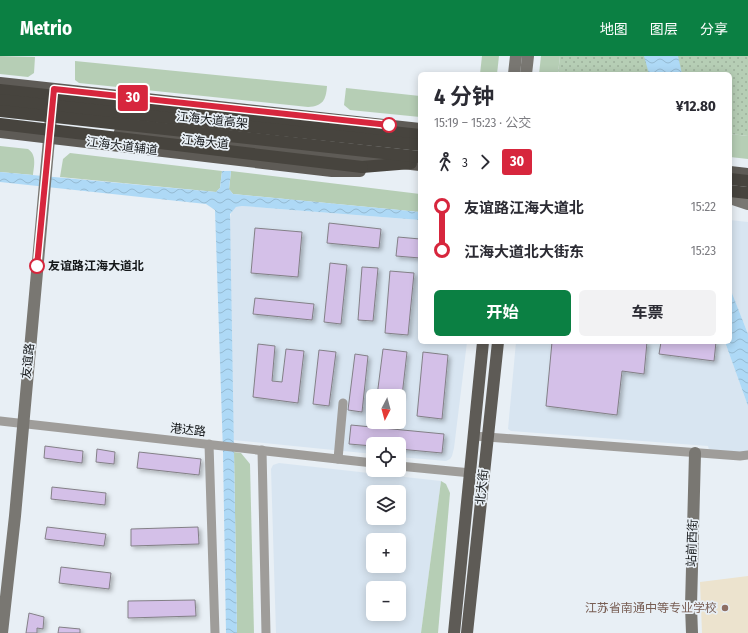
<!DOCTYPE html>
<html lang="zh">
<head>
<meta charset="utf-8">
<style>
  body { margin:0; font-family:"Fira Sans Condensed","Noto Sans SC",sans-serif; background:#f2f2f3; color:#2b2b33; height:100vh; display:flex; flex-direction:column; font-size:15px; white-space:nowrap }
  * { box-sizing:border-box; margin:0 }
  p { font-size:13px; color:#7c7c81 }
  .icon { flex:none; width:22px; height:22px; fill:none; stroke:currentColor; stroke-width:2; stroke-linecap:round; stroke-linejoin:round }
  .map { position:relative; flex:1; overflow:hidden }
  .sheet { position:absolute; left:418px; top:16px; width:314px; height:272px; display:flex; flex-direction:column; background:#fff; border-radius:6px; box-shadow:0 2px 10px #0003 }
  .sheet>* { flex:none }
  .badge { padding:0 8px; border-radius:3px; font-size:14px; line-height:26px }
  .needle { width:26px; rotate:186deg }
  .buttons { position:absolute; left:366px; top:333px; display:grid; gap:8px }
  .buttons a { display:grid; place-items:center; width:40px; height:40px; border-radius:6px; background:#fff; box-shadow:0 2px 10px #0003; font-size:20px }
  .map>.badge { position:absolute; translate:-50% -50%; box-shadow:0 0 0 2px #fff }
  .legs { display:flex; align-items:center; gap:6px; height:44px; padding:0 16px; font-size:13px }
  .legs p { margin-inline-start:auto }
  .headline { display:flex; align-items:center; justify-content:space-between; height:68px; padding:0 16px }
  h1 { font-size:22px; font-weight:700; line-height:30px }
  .cta { display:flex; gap:8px; margin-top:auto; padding:8px 16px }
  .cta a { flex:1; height:46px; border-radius:6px; background:#0b8043; color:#fff; font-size:16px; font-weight:700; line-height:46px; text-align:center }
  .cta a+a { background:#f2f2f3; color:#2b2b33 }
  ul { padding:0 16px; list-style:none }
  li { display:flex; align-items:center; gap:14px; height:44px; font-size:15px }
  li i { display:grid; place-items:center; width:6px; height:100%; margin:0 5px; background:currentColor }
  li i::after { content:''; width:10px; height:10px; margin:-5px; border:3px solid; border-radius:50%; background:#fff }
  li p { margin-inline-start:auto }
  li:first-child i { background:linear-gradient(#0000 50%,currentColor 0) }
  li:last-child i { background:linear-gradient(currentColor 50%,#0000 0) }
  header { display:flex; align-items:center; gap:24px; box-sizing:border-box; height:56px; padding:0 20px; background:#0b8043; color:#fff }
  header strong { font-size:19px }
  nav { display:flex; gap:22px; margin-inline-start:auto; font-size:14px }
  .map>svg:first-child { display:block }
</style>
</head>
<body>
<header>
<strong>Metrio</strong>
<nav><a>地图</a><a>图层</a><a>分享</a></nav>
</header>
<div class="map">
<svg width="748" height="577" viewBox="0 0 748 577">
  <defs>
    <pattern id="park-dots" width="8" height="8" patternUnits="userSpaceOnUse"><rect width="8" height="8" fill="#b6ceb5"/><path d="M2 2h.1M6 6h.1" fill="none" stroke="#9cb09b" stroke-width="1.8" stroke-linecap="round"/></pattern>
    <pattern id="water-waves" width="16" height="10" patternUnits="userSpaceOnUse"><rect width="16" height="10" fill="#aed9f6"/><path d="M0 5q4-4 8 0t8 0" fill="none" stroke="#95bad2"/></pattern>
    <filter id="shadow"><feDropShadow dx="2.5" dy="2.5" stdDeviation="2" flood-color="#0004"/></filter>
  </defs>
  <rect width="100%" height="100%" fill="#e8eff5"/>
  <g fill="#d8e5f1" fill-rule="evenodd">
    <path d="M242,150L420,164V286H467L454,392L452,400L450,403L446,405L399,401V388H373V398L233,384L229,166L232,154L236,151ZM373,340H399V366H373Z"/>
    <polygon points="730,164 748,166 748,278 730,232"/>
    <polygon points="516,286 725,286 748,350 748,395 740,397 709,394 708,390 511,375 508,373"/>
    <path d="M279,407L441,425L421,577H276L271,413L273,409ZM373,436H399V462H373ZM373,484H399V510H373ZM373,532H399V558H373Z"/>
  </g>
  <polygon fill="#ece3ce" points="748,520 748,577 702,577 700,526"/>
  <g fill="#b6ceb5">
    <polygon points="0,0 35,1 34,17 28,21 0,18"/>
    <polygon points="482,0 499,0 497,18 480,18"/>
    <polygon points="541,0 560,0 558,18 539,18"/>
    <path d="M75,5L327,30C326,44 323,50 308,51L79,27L75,24Z"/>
    <polygon points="346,32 420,40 420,61 350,54 344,49"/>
    <polygon points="730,78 748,80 748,103 730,101"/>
    <path d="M0,90L28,93C37,99 34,110 33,119L0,116Z"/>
    <polygon points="70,97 222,115 220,132 216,136 60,121 63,103"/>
    <polygon points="231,115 420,138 420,156 233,138 229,133"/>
    <polygon points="234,396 241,397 250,408 254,577 237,577"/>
    <polygon points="441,425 446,428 450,437 438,577 421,577"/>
  </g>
  <polygon fill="url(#park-dots)" points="560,0 748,0 748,80 730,78 730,18 558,18"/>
  <g fill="url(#water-waves)">
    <polygon points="644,0 678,0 682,18 649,18"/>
    <polygon points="222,115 231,115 229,133 233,138 420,156 420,164 242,150 236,151 230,158 237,577 226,577 223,396 215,154 206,148 0,126 0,116 216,136 220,132"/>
    <polygon points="730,232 748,278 748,350 725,286 730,286"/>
  </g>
  <g fill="#d4c0e8" stroke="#838087" filter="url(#shadow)">
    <polygon points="329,167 381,173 379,192 327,187"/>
    <polygon points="255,172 302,176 298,221 251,217"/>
    <polygon points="398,181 420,183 420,202 396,200"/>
    <polygon points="330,207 347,209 341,268 324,266"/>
    <polygon points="362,211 378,212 373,265 358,264"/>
    <polygon points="390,215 414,217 408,279 385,277"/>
    <polygon points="255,242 314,248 312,264 253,258"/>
    <polygon points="552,286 647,286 644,318 622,315 617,359 546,350"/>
    <polygon points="661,286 716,286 714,305 659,298"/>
    <polygon points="258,288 275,290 272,325 282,326 286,293 304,295 298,347 253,341"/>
    <polygon points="383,293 407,296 402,340 377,340"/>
    <polygon points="319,294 336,296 329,350 313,348"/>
    <polygon points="423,296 448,299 442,363 417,360"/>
    <polygon points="355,298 368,300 362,356 348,354"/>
    <polygon points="351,369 444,378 442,397 399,393 399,388 373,388 373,390 349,388"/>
    <polygon points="45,390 83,395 82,407 44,402"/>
    <polygon points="97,393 115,396 114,408 96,406"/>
    <polygon points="139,396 201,403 199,419 137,412"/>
    <polygon points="52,431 106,437 105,449 51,443"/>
    <polygon points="47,471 106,478 104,490 45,483"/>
    <polygon points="198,471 199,488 131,490 131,473"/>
    <polygon points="61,511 111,517 109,533 59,527"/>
    <polygon points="195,544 196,560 128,562 128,545"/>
    <polygon points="29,557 44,561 43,573 37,572 37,577 26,577"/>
    <polygon points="59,571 80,573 80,577 58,577"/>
  </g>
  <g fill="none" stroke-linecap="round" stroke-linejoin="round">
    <g stroke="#9f9d9a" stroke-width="9">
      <polyline points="0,365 373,407"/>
      <polyline points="474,380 740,400 748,399"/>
      <polyline points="209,388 215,577"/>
      <polyline points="262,394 266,577"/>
      <polyline points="338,403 343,347"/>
      <polyline points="399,410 471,417"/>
    </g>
    <g stroke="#797772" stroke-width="12">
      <polyline points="514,18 516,0"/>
      <polyline points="526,18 528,0"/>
      <polyline points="730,142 748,148"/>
      <polyline points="2,577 15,460 52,50"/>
      <polyline points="692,577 691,550 695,397"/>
    </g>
    <g stroke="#5e5b56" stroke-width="12">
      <polyline points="0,27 420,73"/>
      <polyline points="0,76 332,115 360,115"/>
      <polyline points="120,76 420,109"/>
      <polyline points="730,116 748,118"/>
      <polyline points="454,577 483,286"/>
      <polyline points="467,577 498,286"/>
    </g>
    <g stroke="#47443e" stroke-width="12">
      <polyline points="362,111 411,107"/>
      <polyline points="730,123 748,125"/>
      <polyline points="730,135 748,137"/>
    </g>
    <g stroke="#47443e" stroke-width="12">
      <polyline points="0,34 420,79"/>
      <polyline points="0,44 420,89"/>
      <polyline points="0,55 420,101"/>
      <polyline points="0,68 362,111"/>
    </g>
  </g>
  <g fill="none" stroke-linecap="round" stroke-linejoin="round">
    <g stroke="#fff" stroke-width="9">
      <polyline id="line-1" points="37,210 54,33 389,69"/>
    </g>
    <use href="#line-1" stroke="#d7263d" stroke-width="6"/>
  </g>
  <g fill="#fff" stroke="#d7263d" stroke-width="2">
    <circle cx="389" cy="69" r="7"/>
    <circle cx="37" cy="210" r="7"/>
  </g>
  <circle fill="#8d6e63" stroke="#e8eff5" stroke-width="1.5" cx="725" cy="552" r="4"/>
  <g text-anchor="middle" stroke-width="3.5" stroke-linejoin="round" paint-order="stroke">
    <g font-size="12" fill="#141719" stroke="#e8eff5">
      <text transform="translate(212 64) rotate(6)" y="4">江海大道高架</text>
      <text transform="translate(205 86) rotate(6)" y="4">江海大道</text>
      <text transform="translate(122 90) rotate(7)" y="4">江海大道辅道</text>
      <text transform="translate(28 305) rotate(-84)" y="4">友谊路</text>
      <text transform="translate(188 374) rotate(6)" y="4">港达路</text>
      <text transform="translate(482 431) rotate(-84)" y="4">北大街</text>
      <text transform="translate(692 487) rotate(-88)" y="4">站前西街</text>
    </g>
    <g font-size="12" font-weight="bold" fill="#141719" stroke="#e8eff5" text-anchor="start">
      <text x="48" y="214">友谊路江海大道北</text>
    </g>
    <g font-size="12" fill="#785e54" stroke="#e8eff5" text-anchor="end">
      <text x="717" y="556">江苏省南通中等专业学校</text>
    </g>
  </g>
</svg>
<div class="buttons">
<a><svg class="needle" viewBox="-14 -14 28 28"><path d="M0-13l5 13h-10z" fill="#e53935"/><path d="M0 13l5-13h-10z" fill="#7c7c81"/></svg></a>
<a><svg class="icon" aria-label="locate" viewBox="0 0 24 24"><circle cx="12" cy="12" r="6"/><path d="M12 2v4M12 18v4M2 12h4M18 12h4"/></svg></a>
<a><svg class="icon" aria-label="layers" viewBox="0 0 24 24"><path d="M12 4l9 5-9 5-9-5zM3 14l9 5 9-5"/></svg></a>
<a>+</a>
<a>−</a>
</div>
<b class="badge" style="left:133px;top:42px;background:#d7263d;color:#fff">30</b>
<section class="sheet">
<div class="headline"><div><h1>4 分钟</h1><p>15:19 – 15:23 · 公交</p></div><b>¥12.80</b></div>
<div class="legs"><svg class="icon" aria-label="walk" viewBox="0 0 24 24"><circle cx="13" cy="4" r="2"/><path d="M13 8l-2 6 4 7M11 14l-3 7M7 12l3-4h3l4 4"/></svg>3<svg class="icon" aria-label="forward" viewBox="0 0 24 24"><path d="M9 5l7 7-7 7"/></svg><b class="badge" style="background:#d7263d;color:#fff">30</b></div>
<ul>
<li><i style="color:#d7263d"></i><b>友谊路江海大道北</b><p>15:22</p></li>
<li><i style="color:#d7263d"></i><b>江海大道北大街东</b><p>15:23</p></li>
</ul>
<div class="cta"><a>开始</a><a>车票</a></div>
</section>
</div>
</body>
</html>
